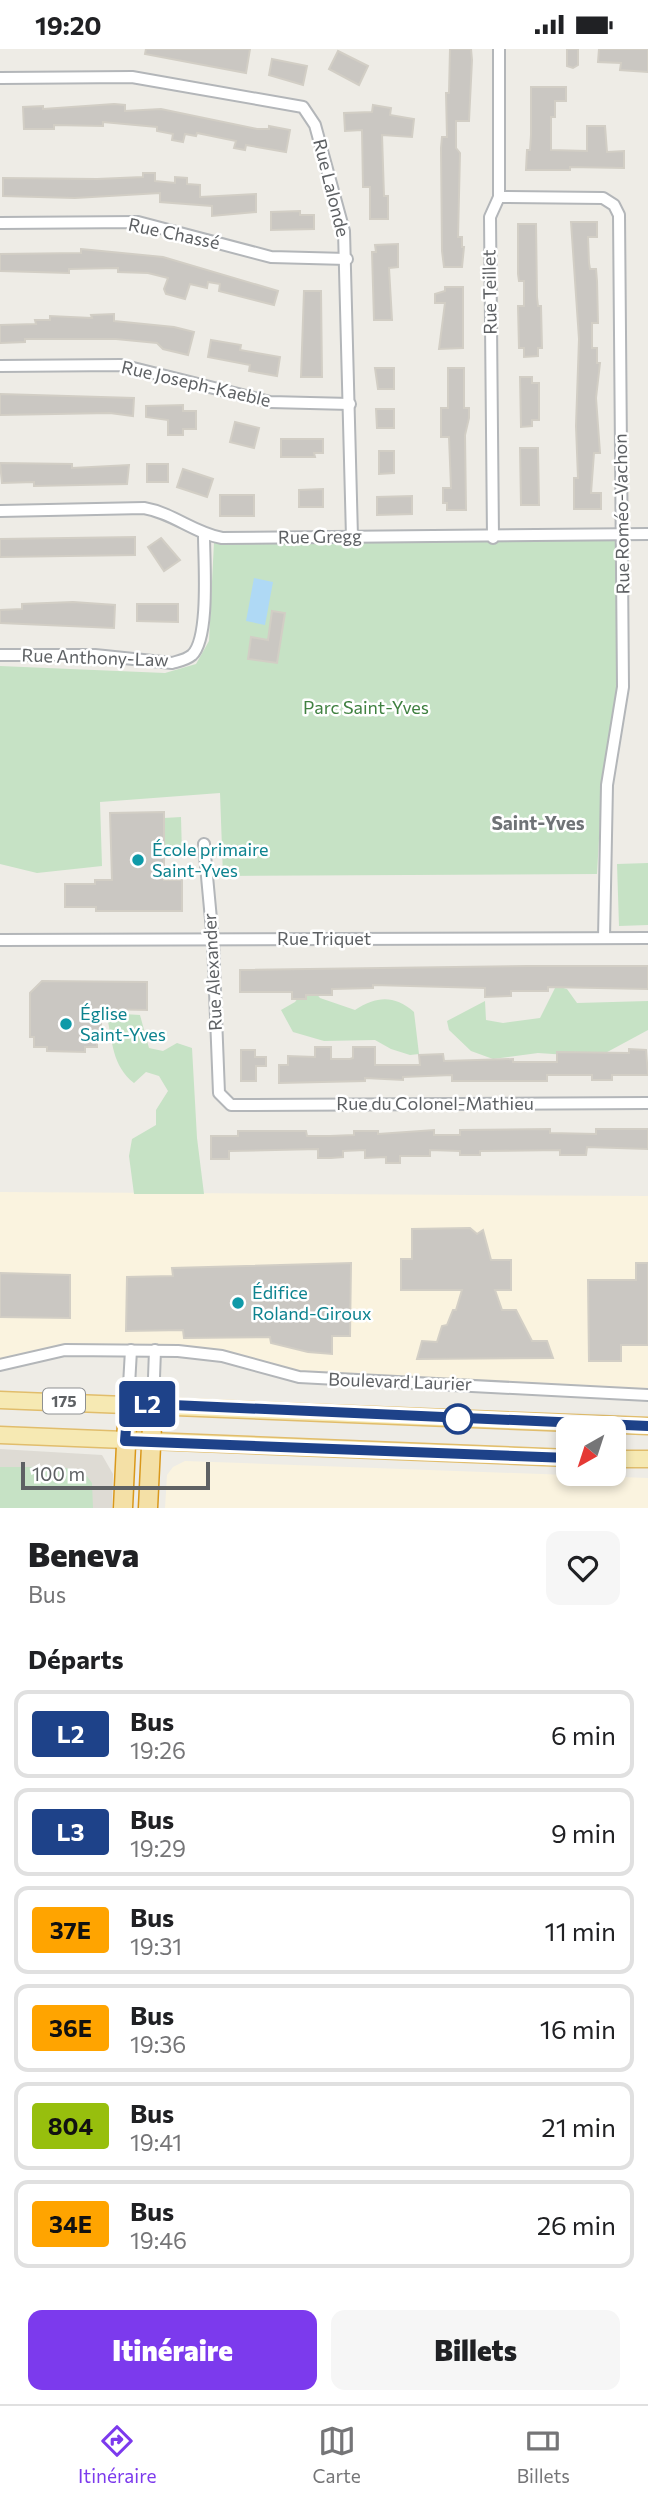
<!DOCTYPE html>
<html lang="fr">
<head>
<meta charset="utf-8">
<style>
  body { margin:0; font-family:Commissioner,sans-serif; background:#f6f6f6; color:#202124; height:100vh; display:flex; flex-direction:column; font-size:26px; white-space:nowrap }
  * { box-sizing:border-box; margin:0 }
  p { font-size:23px; color:#757577 }
  .icon { flex:none; width:38px; height:38px; fill:none; stroke:currentColor; stroke-width:2; stroke-linecap:round; stroke-linejoin:round }
  .map { position:relative; height:1459px; overflow:hidden }
  .side { display:flex; flex-direction:column; background:#fff; flex:1 }
  .side>* { flex:none }
  .badge { padding:0 14px; border-radius:5px; font-size:24px; line-height:46px }
  .needle { width:46px; rotate:219deg }
  .controls { position:absolute; left:556px; top:1367px; display:grid; gap:14px }
  .controls a { display:grid; place-items:center; width:70px; height:70px; border-radius:14px; background:#fff; box-shadow:0 4px 10px #0003; font-size:35px }
  .scale { position:absolute; left:21px; bottom:18px; width:189px; box-sizing:border-box; padding-left:7px; border:4px solid #5e6164; border-top:0; font-size:19px; line-height:24px; white-space:nowrap; color:#5e6164; -webkit-text-stroke:5px #fff; paint-order:stroke }
  .map>.badge { position:absolute; translate:-50% -50%; box-shadow:0 0 0 4px #fff }
  h2 { padding:0 28px; font-size:26px; line-height:63px }
  .round { display:grid; place-items:center; flex:none; width:74px; height:74px; border-radius:14px; background:#f6f6f6 }
  .summary { display:flex; align-items:center; justify-content:space-between; height:119px; padding:0 28px }
  h1 { font-size:33px; font-weight:800; line-height:52px }
  .action { display:flex; gap:14px; margin-top:auto; padding:14px 28px }
  .action a { flex:1; height:80px; border-radius:14px; background:#7c3aed; color:#fff; font-size:28px; font-weight:800; line-height:80px; text-align:center }
  .action a+a { background:#f6f6f6; color:#202124 }
  ul { padding:0; list-style:none }
  li { display:flex; align-items:center; gap:21px; height:88px; margin:0 14px 10px; padding:0 14px; border:4px solid #e0e0e0; border-radius:14px }
  li div { flex:1 }
  li b { display:block; font-size:26px }
  li em { font-style:normal }
  li .badge { min-width:77px; font-weight:700; text-align:center }
  .status { display:flex; justify-content:space-between; align-items:center; height:49px; padding:0 35px; background:#fff; direction:ltr }
  .status svg { height:19px; fill:currentColor }
  .tab-bar { display:flex; justify-content:space-around; align-items:center; height:98px; border-top:2px solid #e0e0e0; background:#fff; font-size:19px; color:#757577 }
  .tab-bar a { display:grid; justify-items:center; gap:4px }
  .tab-bar .current { color:#7c3aed }
  .map>svg:first-child { display:block }
</style>
</head>
<body>
<div class="status"><b>19:20</b><svg viewBox="0 0 49 12"><path d="M0 12V9h3v3zM5 12V6h3v6zM10 12V3h3v9zM15 12V0h3v12zM26 1h20v11H26zM47 4h2v5h-2z"/></svg></div>
<div class="map">
<svg width="648" height="1459" viewBox="0 0 648 1459">
  <rect width="100%" height="100%" fill="#eeece6"/>
  <g fill="#faf3df">
    <polygon points="0,1143 648,1147 648,1346 299,1328 238,1312 86,1300 0,1316"/>
    <polygon points="185,1412 648,1429 648,1459 165,1459 167,1426 173,1418"/>
  </g>
  <polygon fill="#dedbd4" points="0,1400 102,1406 113,1425 112,1459 0,1459"/>
  <g fill="#c6e2c5">
    <polygon points="621,489 622,623 602,736 597,825 223,827 220,744 100,753 102,817 37,824 0,815 0,617 165,624 196,615 209,592 214,493"/>
    <polygon points="181,768 182,806 165,807 164,769"/>
    <polygon points="648,814 648,876 619,877 617,815"/>
    <polygon points="556,937 567,940 577,954 648,952 648,981 598,1008 538,1004 493,1010 471,1002 449,981 447,972 485,952 486,971 503,974 540,969"/>
    <path d="M305,940L314,942L320,949L355,961C377,947 394,946 414,963L419,1005L410,1006L391,1000L375,991L324,992L293,983L281,961L295,953Z"/>
    <path d="M106,964L140,966L149,999L163,1002L177,994L192,999L197,1089L204,1145H134L129,1107L132,1090L156,1076V1061L168,1042L159,1027L146,1023L134,1034C111,1016 113,991 106,964Z"/>
    <polygon points="0,1418 60,1418 83,1422 92,1434 93,1459 0,1459"/>
  </g>
  <polygon fill="#afd9f5" points="254,529 273,533 265,576 246,572"/>
  <g fill="#cac7c2" stroke="#d2cec5" stroke-width="2">
    <polygon points="146,0 250,0 246,24 145,5"/>
    <polygon points="450,0 471,0 472,11 469,72 456,72 456,99 460,104 458,188 462,188 462,198 464,198 462,218 444,218 442,202 441,99 442,88 447,88 446,44 449,44"/>
    <polygon points="567,0 578,0 578,16 573,19 567,17"/>
    <polygon points="599,0 648,0 648,23 620,21 621,14 598,13"/>
    <polygon points="338,2 368,17 359,36 329,20"/>
    <polygon points="272,10 307,17 303,36 269,26"/>
    <polygon points="531,38 566,38 566,52 555,52 555,68 551,68 551,101 587,102 587,77 605,77 607,103 624,102 624,119 570,118 570,121 526,121 527,101 530,101 531,86"/>
    <polygon points="114,55 125,56 125,62 161,60 257,80 269,80 269,77 290,81 286,103 246,96 245,101 234,99 236,92 197,84 196,87 185,85 183,93 172,91 173,85 157,82 157,78 103,73 103,77 54,76 54,80 24,80 23,58 43,57 43,60"/>
    <polygon points="373,56 391,59 390,66 414,70 412,88 382,86 384,147 388,147 388,170 370,170 370,138 363,138 362,81 345,82 344,64 372,63"/>
    <polygon points="143,124 155,124 155,132 175,134 175,128 187,129 187,135 200,136 200,148 256,145 256,163 212,167 212,157 160,153 160,144 75,149 3,147 3,129 97,130 143,128"/>
    <polygon points="300,162 300,166 314,166 314,180 271,181 271,163"/>
    <polygon points="571,173 597,173 597,188 588,188 589,214 590,220 596,220 597,232 598,274 592,274 592,299 597,299 597,314 600,314 596,349 600,404 594,404 591,444 601,444 601,460 574,460 574,429 578,429 576,377 579,290"/>
    <polygon points="518,175 536,175 537,248 538,257 541,257 542,299 538,299 538,307 524,308 524,299 519,299 518,257 524,257 524,232 519,232 518,225"/>
    <polygon points="398,195 398,218 389,219 392,271 374,271 372,203 376,203 375,196"/>
    <polygon points="81,200 163,208 278,242 274,256 219,242 220,235 208,233 207,239 190,235 185,250 166,245 164,240 168,229 148,224 118,223 118,219 69,220 69,224 0,222 0,205 81,204"/>
    <polygon points="445,238 463,238 463,299 439,300 445,254 435,254 435,245 445,242"/>
    <polygon points="304,242 321,242 322,328 301,328"/>
    <polygon points="114,265 114,272 174,278 194,283 188,306 163,300 157,294 116,290 25,290 25,293 0,294 0,276 36,275 35,271 50,271 50,267 92,269 91,266"/>
    <polygon points="211,291 241,296 240,301 280,308 277,327 249,322 250,316 208,308"/>
    <polygon points="375,319 394,319 394,340 378,340"/>
    <polygon points="448,319 464,319 464,359 469,359 469,369 465,386 466,461 447,461 447,454 443,454 443,439 451,439 449,388 441,388 441,359 448,359"/>
    <polygon points="520,328 532,328 532,334 539,334 539,371 532,371 532,377 521,378"/>
    <polygon points="0,345 134,349 133,367 110,364 0,366"/>
    <polygon points="183,356 183,362 196,362 196,380 183,380 183,386 168,386 168,371 146,368 146,357"/>
    <polygon points="376,360 394,360 394,379 377,379"/>
    <polygon points="235,373 259,379 254,399 230,393"/>
    <polygon points="281,390 323,390 323,404 314,404 315,408 281,408"/>
    <polygon points="520,399 538,399 539,456 521,456"/>
    <polygon points="379,402 394,402 394,424 379,425"/>
    <polygon points="0,414 72,415 72,419 129,416 127,435 34,437 34,433 2,434"/>
    <rect x="147" y="415" width="21" height="18"/>
    <polygon points="183,420 213,430 207,448 177,438"/>
    <polygon points="323,440 323,458 299,458 299,441"/>
    <rect x="220" y="446" width="34" height="21"/>
    <polygon points="412,447 412,465 377,466 377,448"/>
    <polygon points="135,488 135,506 0,508 0,490"/>
    <polygon points="161,489 180,511 164,522 148,498"/>
    <polygon points="73,553 115,556 114,579 0,574 0,561 22,560 22,555"/>
    <polygon points="137,555 178,555 178,573 137,572"/>
    <polygon points="272,562 285,564 277,614 248,610 251,588 268,591"/>
    <polygon points="164,763 164,831 182,831 182,862 96,862 96,858 65,858 65,835 95,835 95,831 112,831 110,764"/>
    <polygon points="528,917 648,917 648,940 548,938 548,942 511,942 511,947 485,948 485,939 373,936 373,939 332,940 332,946 306,946 306,950 292,950 292,943 240,943 240,921"/>
    <polygon points="42,932 147,933 147,961 101,960 101,988 97,988 97,998 85,998 85,1003 47,1002 47,998 34,998 34,988 30,988 30,944"/>
    <polygon points="315,998 331,998 331,1010 350,1010 353,1009 353,998 375,998 375,1016 420,1016 419,1006 443,1005 444,1012 513,1010 513,1013 557,1013 557,1003 629,1004 629,1000 646,1001 648,1026 612,1026 612,1031 592,1031 592,1026 547,1026 547,1032 452,1032 452,1026 403,1028 403,1031 365,1029 365,1032 279,1034 279,1016 288,1016 288,1007 315,1008"/>
    <polygon points="241,1001 255,1001 255,1008 266,1008 266,1017 256,1017 256,1032 241,1032"/>
    <polygon points="550,1080 550,1084 596,1085 596,1080 648,1080 648,1100 587,1098 586,1106 560,1106 560,1101 480,1102 480,1106 460,1106 460,1102 430,1101 430,1107 400,1107 400,1114 386,1114 386,1108 365,1109 365,1101 343,1102 343,1108 331,1109 318,1109 318,1100 229,1102 229,1110 211,1110 211,1087 238,1087 238,1082 306,1082 307,1087 330,1087 354,1086 354,1082 378,1082 378,1085 434,1081 434,1086 460,1086 460,1081"/>
    <polygon points="470,1179 477,1185 483,1181 491,1211 511,1211 511,1241 495,1241 502,1261 516,1261 532,1292 547,1292 553,1309 417,1310 422,1292 437,1293 442,1277 447,1276 453,1261 456,1261 462,1241 401,1241 401,1210 412,1210 412,1180"/>
    <polygon points="351,1214 350,1287 332,1287 332,1305 308,1303 271,1294 270,1288 184,1289 183,1281 126,1282 127,1228 173,1227 172,1219"/>
    <polygon points="636,1214 648,1214 648,1296 621,1296 621,1312 589,1312 588,1231 636,1231"/>
    <polygon points="0,1224 70,1226 70,1269 0,1268"/>
  </g>
  <g fill="none" stroke-linecap="round" stroke-linejoin="round">
    <g stroke="#b3b6b9" stroke-width="14">
      <g id="minor">
        <polyline points="0,29 132,28 303,58 315,76 344,182 352,488"/>
        <polyline points="499,148 603,149 614,156 619,166 623,638 607,736 604,889"/>
        <polyline points="0,174 138,173 271,208 347,210"/>
        <polyline points="0,317 121,316 270,353 350,355"/>
        <path d="M0,462L144,459C173,464 194,484 222,489L648,485"/>
        <polyline points="493,489 490,168 499,148 499,0"/>
        <path d="M0,606H95L172,614C179,612 186,611 192,606C210,589 204,512 204,486"/>
        <polyline points="204,795 213,892 219,1044 231,1056 648,1054"/>
        <polyline points="0,891 648,889"/>
        <polyline points="0,1316 65,1301 178,1302 222,1307 299,1328 648,1346"/>
        <polyline points="128,1354 131,1301"/>
        <polyline points="153,1356 155,1301"/>
      </g>
    </g>
    <g stroke="#e1bd6c" stroke-width="19">
      <g id="primary">
        <polyline points="0,1351 648,1377"/>
        <polyline points="0,1386 569,1409"/>
        <polyline points="614,1410 648,1410"/>
      </g>
    </g>
    <g stroke="#d9981b" stroke-width="21">
      <g id="trunk">
        <polyline points="123,1459 128,1354"/>
        <polyline points="148,1459 153,1356"/>
      </g>
    </g>
    <use href="#minor" stroke="#fff" stroke-width="10"/>
    <use href="#primary" stroke="#f6e9b3" stroke-width="16"/>
    <use href="#trunk" stroke="#f4e0a6" stroke-width="18"/>
  </g>
  <g fill="none" stroke-linecap="round" stroke-linejoin="round">
    <g stroke="#fff" stroke-width="16">
      <polyline id="line" points="569,1409 125,1392 128,1354 648,1377"/>
    </g>
    <use href="#line" stroke="#1e4289" stroke-width="10"/>
  </g>
  <g fill="#0f9aa8" stroke="#fff" stroke-width="2.5">
    <circle cx="138" cy="811" r="7"/>
    <circle cx="66" cy="975" r="7"/>
    <circle cx="238" cy="1254" r="7"/>
  </g>
  <circle fill="#fff" stroke="#1e4289" stroke-width="3.5" cx="458" cy="1370" r="14"/>
  <g text-anchor="middle" stroke-width="5" stroke-linejoin="round" paint-order="stroke">
    <rect fill="#fff" stroke="#8e9092" stroke-width="2" x="43" y="1339.5" width="42" height="25" rx="5"/>
    <g font-size="16" font-weight="bold" fill="#5e6164">
      <text x="64" y="1358">175</text>
    </g>
    <g font-size="18" fill="#5e6164" stroke="#fff">
      <text transform="translate(331 139) rotate(76)" y="6">Rue Lalonde</text>
      <text transform="translate(174 185) rotate(12)" y="6">Rue Chassé</text>
      <text transform="translate(490 243) rotate(-91)" y="6">Rue Teillet</text>
      <text transform="translate(196 335) rotate(13)" y="6">Rue Joseph-Kaeble</text>
      <text transform="translate(622 465) rotate(-91)" y="6">Rue Roméo-Vachon</text>
      <text transform="translate(320 488) rotate(-1)" y="6">Rue Gregg</text>
      <text transform="translate(95 609) rotate(2)" y="6">Rue Anthony-Law</text>
      <text x="324" y="896">Rue Triquet</text>
      <text transform="translate(213 923) rotate(-93)" y="6">Rue Alexander</text>
      <text x="435" y="1061">Rue du Colonel-Mathieu</text>
      <text transform="translate(400 1333) rotate(2)" y="6">Boulevard Laurier</text>
    </g>
    <g font-size="18" fill="#408141" stroke="#fff">
      <text x="366" y="665">Parc Saint-Yves</text>
    </g>
    <g font-size="18" fill="#0d838f" stroke="#fff" text-anchor="start">
      <text x="152" y="807">École primaire<tspan x="152" dy="21">Saint-Yves</tspan></text>
      <text x="80" y="971">Église<tspan x="80" dy="21">Saint-Yves</tspan></text>
      <text x="252" y="1250">Édifice<tspan x="252" dy="21">Roland-Giroux</tspan></text>
    </g>
    <g font-size="19" font-weight="bold" fill="#6f7376" stroke="#fff">
      <text x="538" y="781">Saint-Yves</text>
    </g>
  </g>
</svg>
<div class="controls">
<a><svg class="needle" viewBox="-14 -14 28 28"><path d="M0-13l5 13h-10z" fill="#e53935"/><path d="M0 13l5-13h-10z" fill="#757577"/></svg></a>
</div>
<div class="scale">100 m</div>
<b class="badge" style="left:147px;top:1355px;background:#1e4289;color:#fff">L2</b>
</div>
<section class="side">
<div class="summary"><div><h1>Beneva</h1><p>Bus</p></div><a class="round"><svg class="icon" aria-label="heart" viewBox="0 0 24 24"><path d="M12 20l-8-8c-3-5 5-10 8-4 3-6 11-1 8 4z"/></svg></a></div>
<h2>Départs</h2>
<ul>
<li><span class="badge" style="background:#1e4289;color:#fff">L2</span><div><b>Bus</b><p>19:26</p></div><em>6 min</em></li>
<li><span class="badge" style="background:#1e4289;color:#fff">L3</span><div><b>Bus</b><p>19:29</p></div><em>9 min</em></li>
<li><span class="badge" style="background:#ffa400;color:#111">37E</span><div><b>Bus</b><p>19:31</p></div><em>11 min</em></li>
<li><span class="badge" style="background:#ffa400;color:#111">36E</span><div><b>Bus</b><p>19:36</p></div><em>16 min</em></li>
<li><span class="badge" style="background:#97bf0d;color:#111">804</span><div><b>Bus</b><p>19:41</p></div><em>21 min</em></li>
<li><span class="badge" style="background:#ffa400;color:#111">34E</span><div><b>Bus</b><p>19:46</p></div><em>26 min</em></li>
</ul>
<div class="action"><a>Itinéraire</a><a>Billets</a></div>
</section>
<nav class="tab-bar">
<a class="current"><svg class="icon" aria-label="directions" viewBox="0 0 24 24"><path d="M12 3l9 9-9 9-9-9zM9 14v-3h6M13 9l2 2-2 2"/></svg>Itinéraire</a>
<a><svg class="icon" aria-label="map" viewBox="0 0 24 24"><path d="M3 6l6-2 6 2 6-2v14l-6 2-6-2-6 2zM9 4v14M15 6v14"/></svg>Carte</a>
<a><svg class="icon" aria-label="tickets" viewBox="0 0 24 24"><path d="M3 7h18v10H3zM15 7v10"/></svg>Billets</a>
</nav>
</body>
</html>
